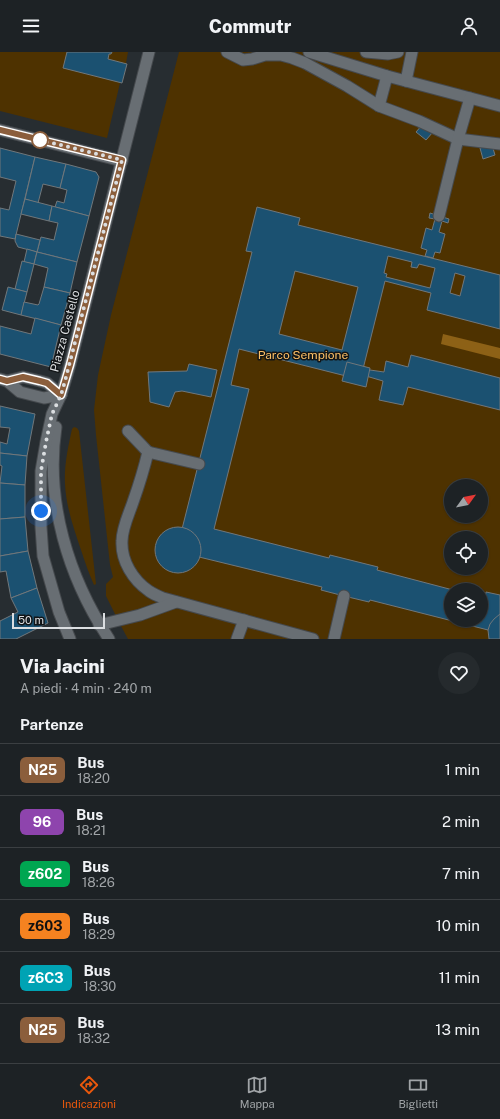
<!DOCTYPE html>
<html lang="it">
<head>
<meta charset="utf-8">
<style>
  body { margin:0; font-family:"Public Sans",sans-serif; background:#252a2d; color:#f1f3f6; height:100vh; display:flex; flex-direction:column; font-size:15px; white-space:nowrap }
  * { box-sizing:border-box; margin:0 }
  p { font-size:13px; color:#a0a4a7 }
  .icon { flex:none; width:22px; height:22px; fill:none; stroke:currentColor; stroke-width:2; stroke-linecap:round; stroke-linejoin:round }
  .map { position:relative; height:587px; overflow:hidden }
  .drawer { display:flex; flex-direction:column; background:#1d2225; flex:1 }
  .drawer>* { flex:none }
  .badge { padding:0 8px; border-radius:6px; font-size:14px; line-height:26px }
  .needle { width:26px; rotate:57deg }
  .tools { position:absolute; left:444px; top:427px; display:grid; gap:8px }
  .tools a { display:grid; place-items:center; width:44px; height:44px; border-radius:50%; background:#1d2225; box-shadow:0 1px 3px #0004,0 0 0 1px #3b3f42; font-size:20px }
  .scale { position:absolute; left:12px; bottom:10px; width:93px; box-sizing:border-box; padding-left:4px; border:2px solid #dbdee1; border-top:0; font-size:11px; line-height:14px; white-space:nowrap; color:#dbdee1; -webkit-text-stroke:3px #121517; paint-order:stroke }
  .you { position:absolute; width:20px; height:20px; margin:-10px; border:3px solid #fff; border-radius:50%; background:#1a73e8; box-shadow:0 0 0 6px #1a73e833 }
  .map>.badge { position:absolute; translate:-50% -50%; box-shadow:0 0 0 2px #fff }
  h2 { padding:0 20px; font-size:15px; line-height:36px }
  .round { display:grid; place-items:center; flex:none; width:42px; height:42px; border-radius:21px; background:#252a2d }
  .summary { display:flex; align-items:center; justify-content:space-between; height:68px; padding:0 20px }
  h1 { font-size:19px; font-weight:800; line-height:30px }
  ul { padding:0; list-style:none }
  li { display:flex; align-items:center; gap:12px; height:52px; padding:0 20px; border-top:1px solid #3b3f42 }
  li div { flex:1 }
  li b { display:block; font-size:15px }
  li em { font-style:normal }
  li .badge { min-width:44px; font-weight:700; text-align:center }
  header { display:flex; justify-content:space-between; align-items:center; height:52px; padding:0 20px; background:#1d2225; font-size:18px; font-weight:800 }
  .tabs { display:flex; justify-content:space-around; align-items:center; height:56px; border-top:1px solid #3b3f42; background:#1d2225; font-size:11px; color:#a0a4a7 }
  .tabs a { display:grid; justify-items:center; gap:2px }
  .tabs .selected { color:#ea580c }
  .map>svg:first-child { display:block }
</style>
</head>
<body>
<header><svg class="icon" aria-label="menu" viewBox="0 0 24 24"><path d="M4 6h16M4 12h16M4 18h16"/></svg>Commutr<svg class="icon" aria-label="person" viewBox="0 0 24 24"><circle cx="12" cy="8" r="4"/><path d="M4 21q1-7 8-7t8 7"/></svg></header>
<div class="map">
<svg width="500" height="587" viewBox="0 0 500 587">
  <rect width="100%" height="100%" fill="#272d31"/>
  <g fill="#4e3200" fill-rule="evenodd">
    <polygon points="0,0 128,0 126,11 127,12 122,31 120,31 107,86 0,59"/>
    <path d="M179,0H500V587H128L121,574L106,544V532L113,525L110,513L96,383L94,358L98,323L111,263ZM451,434H481V464H451ZM451,486H481V516H451ZM451,538H481V568H451Z"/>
    <path d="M74,375L77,376L79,379L96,532L94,533C89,522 85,510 81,498C74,477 66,455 65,432C64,414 68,395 72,377Z"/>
  </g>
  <polygon fill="#8d6116" points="443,282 500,296 500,307 441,292"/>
  <g fill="#1b5171" stroke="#70777b" fill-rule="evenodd">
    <polygon points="67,0 112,0 111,2 109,2 108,7 127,12 122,31 63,16"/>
    <polygon points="423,72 433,80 426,88 416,80"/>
    <polygon points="492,93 495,103 483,107 480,96"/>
    <polygon points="0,96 35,105 15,187 0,184 0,156 9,158 16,129 0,125"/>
    <polygon points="35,105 66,112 60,136 43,132 38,151 25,147"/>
    <polygon points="66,112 96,120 99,125 89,164 55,155 57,149 64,151 67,138 60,136"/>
    <polygon points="25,147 52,154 49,169 21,162"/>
    <polygon points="52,154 89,164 77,210 37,200 41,185 54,188 58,171 49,169"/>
    <path d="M257,155L300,166L298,173L500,223V277L427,258L431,241L385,229L363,317L384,320L386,309L408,315L411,303L500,326V358L408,335L403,353L379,348L383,329L366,324L364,332L345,327L346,324L239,297L231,333L249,337L214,477L329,506L330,503L378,515L377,518L453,538H451V568H481V545L485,546L486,540L500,543V587H492V579L370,548L369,550L344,544L321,538L322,535L195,504L191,511L187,514L180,517L173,516L167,513L163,508L160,498L161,491L163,487L172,481H181L252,200L246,199ZM388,204L412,210L411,215L417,216L419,212L435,216L430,236L386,225L387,222L384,221ZM295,219L358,235L342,298L279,282ZM455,221L465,224L460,244L450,241Z"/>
    <polygon points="430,161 449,167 448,171 442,169 439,180 445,182 440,201 435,200 433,206 425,204 427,198 421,196 426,176 432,178 435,167 429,166"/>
    <polygon points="16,182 40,188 37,200 18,195 15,189"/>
    <polygon points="27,197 37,200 34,212 24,210"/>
    <polygon points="37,200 77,210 70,241 44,235 48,216 34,212"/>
    <polygon points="22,209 34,212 27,240 15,237"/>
    <polygon points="8,235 27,240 21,263 2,258"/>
    <polygon points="44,235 70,241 61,273 21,263 24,250 38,253 39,252"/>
    <polygon points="35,266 61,273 51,315 0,302 0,274 31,282"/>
    <polygon points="347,310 370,316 366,335 342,329"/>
    <polygon points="189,312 217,318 211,345 182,339 175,340 169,355 150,350 148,320 187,319"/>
    <polygon points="0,354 35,362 27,404 0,401 0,390 7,392 10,376 0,375"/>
    <polygon points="0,401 27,404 25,433 0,431 2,414 0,413"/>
    <polygon points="0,431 25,433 25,465 0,467"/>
    <polygon points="25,465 28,499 0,504 0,467"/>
    <circle cx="178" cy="498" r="23"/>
    <polygon points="28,499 37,536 11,546 6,519 0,520 0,504"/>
    <polygon points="37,536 48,571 16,587 0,587 0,569 18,560 11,546"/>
    <polygon points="500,562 500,587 489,587 488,578 490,572 494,567"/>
  </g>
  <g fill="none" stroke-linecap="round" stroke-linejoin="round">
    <g stroke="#45494d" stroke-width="13">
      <g id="street">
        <polyline points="227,0 243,8 252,7 265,3 281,3 292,6 305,11 347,34 379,54 419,69 458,87 500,92"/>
        <polyline points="309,0 387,24 500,54"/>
        <polyline points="366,0 388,2 398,0"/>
        <polyline points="406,29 412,0"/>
        <polyline points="379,54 387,24"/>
        <polyline points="0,78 122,109"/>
        <polyline points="439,164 458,87 470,46"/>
        <polyline points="0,327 7,329 20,340 44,346 61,343"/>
        <polyline points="7,329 23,325 40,329 47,331 61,343"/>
        <path d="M56,375C45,449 68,525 109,587"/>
        <polyline points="128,379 148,400"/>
        <path d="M148,400C144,417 139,433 133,450C129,462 122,476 122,489C121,509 133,528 149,539C153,542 158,544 163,546L313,587"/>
        <polyline points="148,400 199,412"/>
        <polyline points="99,573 140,563 176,550"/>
        <polyline points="70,587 59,560 43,504 41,475 41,419 46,390 52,362 61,343 70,313 149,0"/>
        <polyline points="237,587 244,568"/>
        <polyline points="334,587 344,544"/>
      </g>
    </g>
    <use href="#street" stroke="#686e73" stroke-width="11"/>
  </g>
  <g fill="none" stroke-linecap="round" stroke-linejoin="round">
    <g stroke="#fff" stroke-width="9">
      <polyline id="line" points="0,78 122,108 70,313 61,343 47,331 40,329 23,325 7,329 0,327"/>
    </g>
    <use href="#line" stroke="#8b5e3c" stroke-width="6"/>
    <polyline stroke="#dbdee1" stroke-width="4" stroke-dasharray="0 7.2" points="40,88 122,108 65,329 61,343 52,362 46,390 41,419 41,459"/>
  </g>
  <circle fill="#fff" stroke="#8b5e3c" stroke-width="2" cx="40" cy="88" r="8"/>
  <g text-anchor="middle" stroke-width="3" stroke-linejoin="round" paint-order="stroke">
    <g font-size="12" fill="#dbdee1" stroke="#121517">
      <text transform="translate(65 279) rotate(-75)" y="4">Piazza Castello</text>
    </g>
    <g font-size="12" fill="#fcc067" stroke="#121517">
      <text x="303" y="307">Parco Sempione</text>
    </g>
  </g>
</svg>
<div class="tools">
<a><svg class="needle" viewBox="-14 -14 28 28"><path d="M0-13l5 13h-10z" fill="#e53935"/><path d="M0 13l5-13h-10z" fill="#a0a4a7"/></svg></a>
<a><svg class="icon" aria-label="locate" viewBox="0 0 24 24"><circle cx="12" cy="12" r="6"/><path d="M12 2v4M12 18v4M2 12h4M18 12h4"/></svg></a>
<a><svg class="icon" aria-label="layers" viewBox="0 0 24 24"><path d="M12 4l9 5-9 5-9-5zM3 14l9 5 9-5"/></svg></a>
</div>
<div class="scale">50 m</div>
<div class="you" style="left:41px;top:459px"></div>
</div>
<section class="drawer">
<div class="summary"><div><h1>Via Jacini</h1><p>A piedi · 4 min · 240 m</p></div><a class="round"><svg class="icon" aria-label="heart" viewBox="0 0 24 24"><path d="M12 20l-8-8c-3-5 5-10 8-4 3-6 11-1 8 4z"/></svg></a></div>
<h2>Partenze</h2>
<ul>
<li><span class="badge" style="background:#8b5e3c;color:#fff">N25</span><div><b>Bus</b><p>18:20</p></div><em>1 min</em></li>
<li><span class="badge" style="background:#8e44ad;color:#fff">96</span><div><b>Bus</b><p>18:21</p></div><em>2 min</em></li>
<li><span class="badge" style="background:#00a651;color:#fff">z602</span><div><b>Bus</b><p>18:26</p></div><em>7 min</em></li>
<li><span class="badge" style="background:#f58220;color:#111">z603</span><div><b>Bus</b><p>18:29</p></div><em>10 min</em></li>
<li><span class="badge" style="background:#00a3b4;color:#fff">z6C3</span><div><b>Bus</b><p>18:30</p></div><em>11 min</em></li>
<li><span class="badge" style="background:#8b5e3c;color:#fff">N25</span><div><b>Bus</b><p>18:32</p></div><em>13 min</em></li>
</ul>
</section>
<nav class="tabs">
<a class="selected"><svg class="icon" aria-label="directions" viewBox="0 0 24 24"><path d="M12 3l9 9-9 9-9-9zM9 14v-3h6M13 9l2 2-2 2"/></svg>Indicazioni</a>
<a><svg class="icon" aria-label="map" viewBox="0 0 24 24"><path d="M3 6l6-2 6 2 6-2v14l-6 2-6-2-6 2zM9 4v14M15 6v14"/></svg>Mappa</a>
<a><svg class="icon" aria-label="tickets" viewBox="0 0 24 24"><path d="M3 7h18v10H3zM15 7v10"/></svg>Biglietti</a>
</nav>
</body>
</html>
